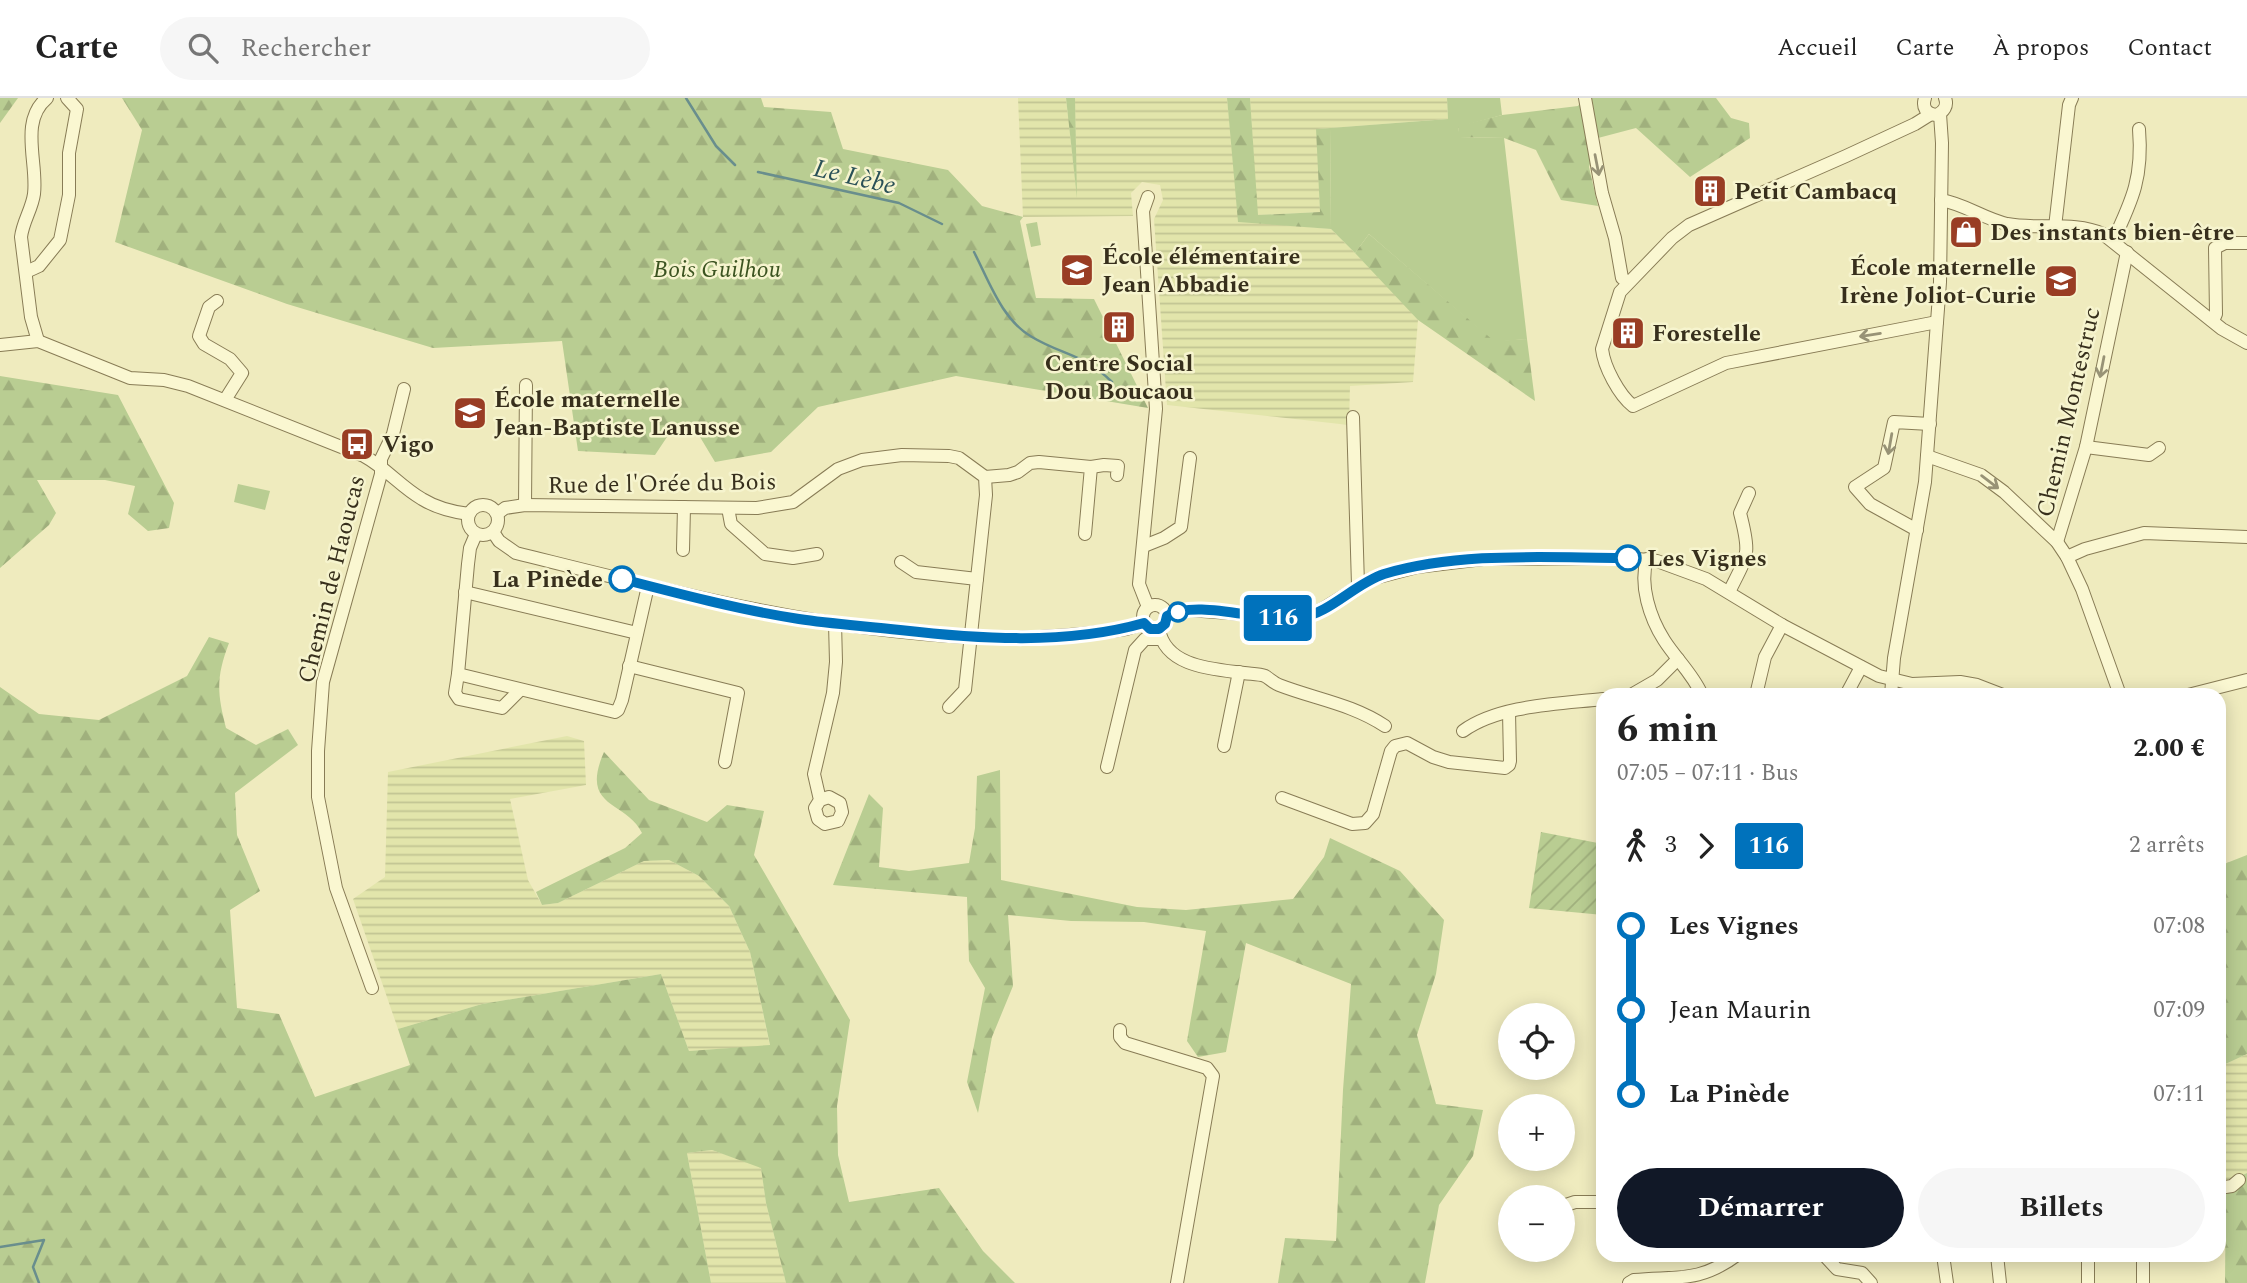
<!DOCTYPE html>
<html lang="fr">
<head>
<meta charset="utf-8">
<style>
  body { margin:0; font-family:Spectral,serif; background:#f6f6f6; color:#222; height:100vh; display:flex; flex-direction:column; font-size:26px; white-space:nowrap }
  * { box-sizing:border-box; margin:0 }
  p { font-size:23px; color:#767676 }
  .icon { flex:none; width:38px; height:38px; fill:none; stroke:currentColor; stroke-width:2; stroke-linecap:round; stroke-linejoin:round }
  .map { position:relative; flex:1; overflow:hidden }
  .panel { position:absolute; left:1596px; top:590px; width:630px; height:574px; display:flex; flex-direction:column; background:#fff; border-radius:21px; box-shadow:0 4px 18px #0003 }
  .panel>* { flex:none }
  .badge { padding:0 14px; border-radius:5px; font-size:24px; line-height:46px }
  .fabs { position:absolute; left:1498px; top:905px; display:grid; gap:14px }
  .fabs a { display:grid; place-items:center; width:77px; height:77px; border-radius:50%; background:#fff; box-shadow:0 4px 18px #0003; font-size:35px }
  .map>.badge { position:absolute; translate:-50% -50%; box-shadow:0 0 0 4px #fff }
  .legs { display:flex; align-items:center; gap:10px; height:77px; padding:0 21px; font-size:23px }
  .legs p { margin-inline-start:auto }
  .head { display:flex; align-items:center; justify-content:space-between; height:119px; padding:0 21px }
  h1 { font-size:38px; font-weight:700; line-height:52px }
  .action { display:flex; gap:14px; margin-top:auto; padding:14px 21px }
  .action a { flex:1; height:80px; border-radius:42px; background:#111827; color:#fff; font-size:28px; font-weight:700; line-height:80px; text-align:center }
  .action a+a { background:#f6f6f6; color:#222 }
  ul { padding:0 21px; list-style:none }
  li { display:flex; align-items:center; gap:24px; height:84px; font-size:26px }
  li i { display:grid; place-items:center; width:10px; height:100%; margin:0 9px; background:currentColor }
  li i::after { content:''; width:18px; height:18px; margin:-9px; border:5px solid; border-radius:50%; background:#fff }
  li p { margin-inline-start:auto }
  li:first-child i { background:linear-gradient(#0000 50%,currentColor 0) }
  li:last-child i { background:linear-gradient(currentColor 50%,#0000 0) }
  header { display:flex; align-items:center; gap:42px; box-sizing:border-box; height:98px; padding:0 35px; background:#fff; border-bottom:2px solid #e0e0e0 }
  header strong { font-size:33px }
  nav { display:flex; gap:38px; margin-inline-start:auto; font-size:24px }
  .search { width:490px; height:63px; background:#f6f6f6; display:flex; align-items:center; gap:18px; box-sizing:border-box; padding:0 24px; border-radius:38px; color:#767676; font-size:26px }
  .map>svg:first-child { display:block }
</style>
</head>
<body>
<header>
<strong>Carte</strong>
<div class="search"><svg class="icon" aria-label="search" viewBox="0 0 24 24"><circle cx="10" cy="10" r="6"/><path d="M15 15l6 6"/></svg>Rechercher</div>
<nav><a>Accueil</a><a>Carte</a><a>À propos</a><a>Contact</a></nav>
</header>
<div class="map">
<svg width="2247" height="1185" viewBox="0 0 2247 1185">
  <defs>
    <pattern id="farmland-rules" width="6" height="5" patternUnits="userSpaceOnUse" patternTransform="scale(1.75)"><rect width="6" height="5" fill="#e2e5ab"/><path d="M0 2.5h6" fill="none" stroke="#c2c593"/></pattern>
    <pattern id="forest-firs" width="22" height="20" patternUnits="userSpaceOnUse" patternTransform="scale(1.75)"><rect width="22" height="20" fill="#b9cd92"/><path d="M5 1l3.5 6h-7zM16 11l3.5 6h-7z" fill="#a0b07d"/></pattern>
    <pattern id="garden-furrows" width="10" height="10" patternUnits="userSpaceOnUse" patternTransform="scale(1.75)"><rect width="10" height="10" fill="#b9cd92"/><path d="M-1 1l2-2M0 10L10 0M9 11l2-2" fill="none" stroke="#a0b07d"/></pattern>
  </defs>
  <rect width="100%" height="100%" fill="#efebbe"/>
  <g fill="url(#farmland-rules)">
    <polygon points="1018,0 1066,0 1076,88 1075,0 1227,0 1239,123 1331,131 1413,213 1418,222 1413,284 1350,288 1349,327 1167,307 1154,121 1163,102 1160,87 1142,84 1131,95 1133,118 1023,119"/>
    <polygon points="1250,0 1447,0 1448,21 1317,31 1320,114 1257,117"/>
    <polygon points="567,638 584,643 586,687 510,701 528,782 542,807 558,805 644,763 669,762 699,778 729,808 750,854 770,948 689,953 661,876 482,906 398,931 353,801 385,779 388,674"/>
    <polygon points="2247,956 2247,1075 2226,1084 2219,1083 2219,969"/>
    <polygon points="712,1052 761,1069 766,1105 786,1185 711,1185 687,1055"/>
  </g>
  <g fill="#b9cd92">
    <polygon points="1447,0 1500,0 1502,17 1458,29 1460,39 1504,40 1527,241 1494,244 1369,136 1355,155 1331,131 1330,30 1448,21"/>
    <polygon points="1037,124 1041,147 1031,149 1026,126"/>
    <polygon points="238,386 270,393 265,412 234,404"/>
  </g>
  <g fill="url(#forest-firs)">
    <polygon points="0,0 18,0 0,25"/>
    <polygon points="122,0 761,0 764,9 831,14 843,51 948,72 982,108 1023,119 1020,123 1036,200 1094,201 1148,310 956,278 818,309 771,354 715,364 700,339 669,336 655,357 578,353 562,243 433,250 287,206 115,144 142,32"/>
    <polygon points="1066,0 1075,0 1077,100"/>
    <polygon points="1227,0 1250,0 1258,117 1320,114 1316,31 1330,30 1331,131 1238,124"/>
    <polygon points="1583,0 1716,0 1731,20 1749,25 1750,40 1690,79 1636,30 1598,40 1589,69 1598,108 1561,102 1536,52 1504,40 1459,39 1458,28 1502,17 1578,8"/>
    <polygon points="1369,136 1494,243 1527,241 1535,303 1418,222 1355,155"/>
    <polygon points="0,278 118,297 174,405 169,430 148,433 128,416 135,388 105,382 37,382 56,415 49,427 0,470"/>
    <path d="M209,539L229,545C216,579 217,595 226,630L256,647L288,631L298,647L235,695L237,737L260,793L230,812L237,910L279,916L315,999L410,967L398,931L482,906L661,876L689,953L770,947L750,854L729,808L699,778L669,762L644,763L558,805L542,807L536,794L625,750L642,735C626,702 579,711 604,654L649,702L707,724L727,707L764,713L754,757L850,922L837,1008L838,1057L849,1104L939,1090L983,1153L1015,1185H786L766,1105L761,1070L712,1052L687,1055L711,1185H0V589L39,616L99,622L187,578Z"/>
    <polygon points="1000,672 1001,782 1137,809 1186,812 1293,801 1324,759 1330,740 1400,773 1444,822 1436,876 1417,937 1436,1006 1483,1012 1473,1058 1439,1107 1425,1185 1278,1185 1285,1140 1336,1143 1343,992 1351,886 1246,845 1226,954 1198,959 1187,943 1206,833 1144,824 1071,823 1008,817 1013,888 992,939 978,1015 967,984 985,890 969,863 967,799 833,787 869,696 883,710 879,769 909,773 969,765 975,730 977,678"/>
    <polygon points="2247,757 2247,956 2219,969 2219,768"/>
    <polygon points="2247,1075 2247,1185 2225,1185 2226,1084"/>
  </g>
  <polygon fill="url(#garden-furrows)" points="1541,734 1603,746 1603,817 1529,810"/>
  <g fill="none" stroke-linecap="round" stroke-linejoin="round">
    <g stroke="#698e8d" stroke-width="2.5">
      <polyline points="686,0 716,48 735,67"/>
      <polyline points="758,74 899,105 942,126"/>
      <path d="M974,154C989,183 1002,222 1032,239C1062,257 1084,256 1112,284"/>
      <polyline points="0,1149 44,1142 33,1169 39,1185"/>
    </g>
    <g stroke="#887c56" stroke-width="14">
      <g id="minor">
        <polyline points="1585,0 1602,95 1615,140 1622,180 1628,184"/>
        <path d="M1925,0C1922,9 1926,16 1936,17C1944,14 1948,8 1945,0"/>
        <path d="M1931,16L1915,26L1846,58L1689,127L1672,140L1620,194L1602,251C1604,269 1619,297 1633,308L1726,265L1937,224"/>
        <polyline points="1148,99 1143,113 1156,311 1139,486 1148,509"/>
        <path d="M1941,102C1965,106 1984,121 2007,126C2039,132 2074,123 2103,136L2222,231L2247,245"/>
        <polyline points="2055,129 2069,7 2072,0"/>
        <path d="M2113,143C2133,101 2143,78 2139,31"/>
        <polyline points="26,174 39,168 60,142 69,97 69,55 77,11 67,0"/>
        <polyline points="217,203 209,209 199,238 204,246 230,261 242,275 225,302"/>
        <polyline points="2213,223 2216,216 2215,150 2225,145 2247,145"/>
        <path d="M38,243L31,219L21,139C23,123 32,111 34,96C38,65 19,23 47,0"/>
        <path d="M0,247L38,243L130,280L164,282L188,288L364,358C386,370 401,389 422,401C435,409 453,414 469,416"/>
        <polyline points="1353,319 1358,487"/>
        <polyline points="2086,349 2149,357 2159,350"/>
        <polyline points="1927,358 1981,377 2004,394 2057,444 2067,459 2082,491 2120,597"/>
        <polyline points="1091,369 1104,367 1118,368 1117,377"/>
        <polyline points="985,379 1009,377 1018,374 1030,365 1039,364 1091,369 1085,436"/>
        <circle cx="483" cy="422" r="15"/>
        <polyline points="525,407 526,287"/>
        <polyline points="728,410 731,426 765,456 793,460 817,456"/>
        <polyline points="497,416 505,410 525,407 757,410 793,404 838,371 862,362 902,357 949,358 959,360 985,379 986,397 965,592 949,609"/>
        <polyline points="1917,432 1870,406 1855,389 1884,370 1894,324 1930,326"/>
        <path d="M493,434L499,443L516,455C665,492 814,532 969,539C1016,542 1064,538 1112,533L1126,531L1144,525"/>
        <polyline points="476,436 470,450 468,466 458,576 615,614 618,612 622,602 648,488"/>
        <polyline points="2057,444 2086,349 2127,154"/>
        <polyline points="1144,448 1164,440 1181,429 1190,360"/>
        <polyline points="683,452 684,409"/>
        <polyline points="2067,459 2085,451 2144,435 2247,439"/>
        <path d="M1647,461C1639,487 1650,520 1664,542C1676,561 1693,576 1702,597"/>
        <polyline points="901,464 916,474 977,481"/>
        <polyline points="465,494 637,535"/>
        <path d="M1729,494C1748,456 1751,457 1740,415L1749,395"/>
        <circle cx="1155" cy="519" r="12"/>
        <polyline points="1167,518 1189,512 1297,520 1321,512 1371,481 1417,469 1483,461 1628,460 1657,463 1706,481 1782,527 1879,578 1912,586 1960,584 1977,587 2003,597"/>
        <path d="M1159,531C1165,569 1213,571 1244,575C1250,576 1259,576 1265,578C1270,581 1274,585 1279,587C1315,601 1352,606 1385,628"/>
        <polyline points="629,568 738,595 725,664"/>
        <polyline points="458,576 455,595 459,601 502,610 520,592"/>
        <polyline points="1631,597 1657,582 1678,561"/>
        <polyline points="1756,597 1765,559 1782,527"/>
        <polyline points="1846,597 1861,569"/>
        <polyline points="1891,597 1894,560 1925,384 1940,184 1942,45 1940,16"/>
        <polyline points="2188,597 2247,582"/>
        <path d="M1463,633C1499,607 1559,606 1603,601"/>
        <polyline points="1224,648 1239,574"/>
        <polyline points="1107,669 1135,552 1145,541 1161,541"/>
        <polyline points="1282,700 1352,726 1365,725 1373,716 1391,653 1395,648 1407,645 1433,659 1449,664 1505,670 1509,667 1510,663 1509,614"/>
        <polyline points="820,702 829,699 840,705 842,714 838,723 825,726 818,721 815,710 820,702 814,676 833,595 836,564 835,525"/>
        <polyline points="372,890 336,790 318,699 318,653 323,584 381,376 381,361 393,336 404,291"/>
        <polyline points="1120,932 1120,939 1125,945 1207,970 1213,978 1177,1185"/>
        <polyline points="2219,1090 2232,1088 2239,1082"/>
        <polyline points="1563,1108 1575,1104 1603,1104"/>
        <polyline points="1824,1157 1837,1171 1862,1175 1871,1185"/>
        <polyline points="1943,1157 1947,1185"/>
        <polyline points="1997,1157 2000,1185"/>
        <polyline points="2088,1157 2088,1185"/>
        <polyline points="2143,1157 2143,1185"/>
        <path d="M1629,1185L1634,1182C1677,1178 1699,1185 1737,1157"/>
      </g>
    </g>
    <use href="#minor" stroke="#faf7d1" stroke-width="12"/>
  </g>
  <defs><path id="oneway-shaft" d="M-6 0H5M1.5-3L5.5 0L1.5 3" fill="none" stroke-width="1.6" stroke-linecap="round" stroke-linejoin="round" transform="scale(1.75)"/></defs>
  <g stroke="#989376">
    <use href="#oneway-shaft" transform="translate(1597 67) rotate(79)"/>
    <use href="#oneway-shaft" transform="translate(1870 237) rotate(171)"/>
    <use href="#oneway-shaft" transform="translate(2102 269) rotate(101)"/>
    <use href="#oneway-shaft" transform="translate(1890 346) rotate(100)"/>
    <use href="#oneway-shaft" transform="translate(1990 384) rotate(37)"/>
  </g>
  <g fill="none" stroke-linecap="round" stroke-linejoin="round">
    <g stroke="#fff" stroke-width="16">
      <path id="line-1" d="M622,481C680,496 740,512 799,521C832,526 866,528 900,532C978,541 1067,547 1144,525L1150,531H1159L1165,526L1167,518C1198,500 1262,525 1299,520C1331,515 1354,486 1384,476C1462,453 1548,460 1628,460"/>
    </g>
    <use href="#line-1" stroke="#0072bc" stroke-width="10"/>
  </g>
  <defs>
    <g id="building-square" transform="scale(1.75)"><rect x="-9" y="-9" width="18" height="18" rx="4" fill="#993d24" stroke="#f6f4ce"/><path d="M-4-6H4V6H1V3H-1V6H-4ZM-2.5-4.3h1.7v1.8h-1.7ZM.8-4.3h1.7v1.8H.8ZM-2.5-1h1.7V.8h-1.7ZM.8-1h1.7V.8H.8Z" fill="#fff"/></g>
    <g id="shop-square" transform="scale(1.75)"><rect x="-9" y="-9" width="18" height="18" rx="4" fill="#993d24" stroke="#f6f4ce"/><path d="M-5-2.5h2.3a2.7 3.5 0 0 1 5.4 0H5L5.5 6h-11ZM-1.5-2.5h3a1.5 2.3 0 0 0-3 0Z" fill="#fff"/></g>
    <g id="school-square" transform="scale(1.75)"><rect x="-9" y="-9" width="18" height="18" rx="4" fill="#993d24" stroke="#f6f4ce"/><path d="M0-5L7-2L0 1L-7-2ZM-4 1L0 2.5L4 1V4Q0 6-4 4Z" fill="#fff"/></g>
    <g id="bus-square" transform="scale(1.75)"><rect x="-9" y="-9" width="18" height="18" rx="4" fill="#993d24" stroke="#f6f4ce"/><path d="M-5-6H5V4H4V6H2V4H-2V6H-4V4H-5ZM-3.5-4V0h7V-4ZM-3.5 1.2v1.5H-2V1.2ZM2 1.2v1.5H3.5V1.2Z" fill="#fff"/></g>
  </defs>
  <g fill-rule="evenodd">
    <use href="#building-square" x="1710" y="93"/>
    <use href="#shop-square" x="1966" y="134"/>
    <use href="#school-square" x="1077" y="172"/>
    <use href="#school-square" x="2061" y="183"/>
    <use href="#building-square" x="1119" y="229"/>
    <use href="#building-square" x="1628" y="235"/>
    <use href="#school-square" x="470" y="315"/>
    <use href="#bus-square" x="357" y="346"/>
  </g>
  <g fill="#fff" stroke="#0072bc" stroke-width="3.5">
    <circle cx="1628" cy="460" r="12"/>
    <circle cx="622" cy="481" r="12"/>
    <circle cx="1178" cy="514" r="9"/>
  </g>
  <g text-anchor="middle" stroke-width="5" stroke-linejoin="round" paint-order="stroke">
    <g font-size="24" font-weight="bold" fill="#372f1c" stroke="#f6f4ce" text-anchor="start">
      <text x="1734" y="101">Petit Cambacq</text>
      <text x="1990" y="142">Des instants bien-être</text>
      <text x="1102" y="166">École élémentaire<tspan x="1102" dy="28">Jean Abbadie</tspan></text>
      <text x="2036" y="177" text-anchor="end">École maternelle<tspan x="2036" dy="28">Irène Joliot-Curie</tspan></text>
      <text x="1652" y="243">Forestelle</text>
      <text x="1119" y="273" text-anchor="middle">Centre Social<tspan x="1119" dy="28">Dou Boucaou</tspan></text>
      <text x="494" y="309">École maternelle<tspan x="494" dy="28">Jean-Baptiste Lanusse</tspan></text>
      <text x="382" y="354">Vigo</text>
    </g>
    <g font-size="24" font-style="italic" fill="#3c5421" stroke="#f6f4ce">
      <text x="717" y="179">Bois Guilhou</text>
    </g>
    <g font-size="24" fill="#372f1c" stroke="#f6f4ce">
      <text transform="translate(2068 314) rotate(-77)" y="8">Chemin Montestruc</text>
      <text transform="translate(662 385) rotate(-1)" y="8">Rue de l'Orée du Bois</text>
      <text transform="translate(331 481) rotate(-76)" y="8">Chemin de Haoucas</text>
    </g>
    <g font-size="24" font-weight="bold" fill="#372f1c" stroke="#f6f4ce" text-anchor="start">
      <text x="1647" y="468">Les Vignes</text>
      <text x="603" y="489" text-anchor="end">La Pinède</text>
    </g>
    <g font-size="26" font-style="italic" fill="#2a5057" stroke="#f6f4ce">
      <text transform="translate(855 78) rotate(13)" y="9">Le Lèbe</text>
    </g>
  </g>
</svg>
<div class="fabs">
<a><svg class="icon" aria-label="locate" viewBox="0 0 24 24"><circle cx="12" cy="12" r="6"/><path d="M12 2v4M12 18v4M2 12h4M18 12h4"/></svg></a>
<a>+</a>
<a>−</a>
</div>
<b class="badge" style="left:1278px;top:520px;background:#0072bc;color:#fff">116</b>
<section class="panel">
<div class="head"><div><h1>6 min</h1><p>07:05 – 07:11 · Bus</p></div><b>2.00 €</b></div>
<div class="legs"><svg class="icon" aria-label="walk" viewBox="0 0 24 24"><circle cx="13" cy="4" r="2"/><path d="M13 8l-2 6 4 7M11 14l-3 7M7 12l3-4h3l4 4"/></svg>3<svg class="icon" aria-label="forward" viewBox="0 0 24 24"><path d="M9 5l7 7-7 7"/></svg><b class="badge" style="background:#0072bc;color:#fff">116</b><p>2 arrêts</p></div>
<ul>
<li><i style="color:#0072bc"></i><b>Les Vignes</b><p>07:08</p></li>
<li><i style="color:#0072bc"></i><span>Jean Maurin</span><p>07:09</p></li>
<li><i style="color:#0072bc"></i><b>La Pinède</b><p>07:11</p></li>
</ul>
<div class="action"><a>Démarrer</a><a>Billets</a></div>
</section>
</div>
</body>
</html>
